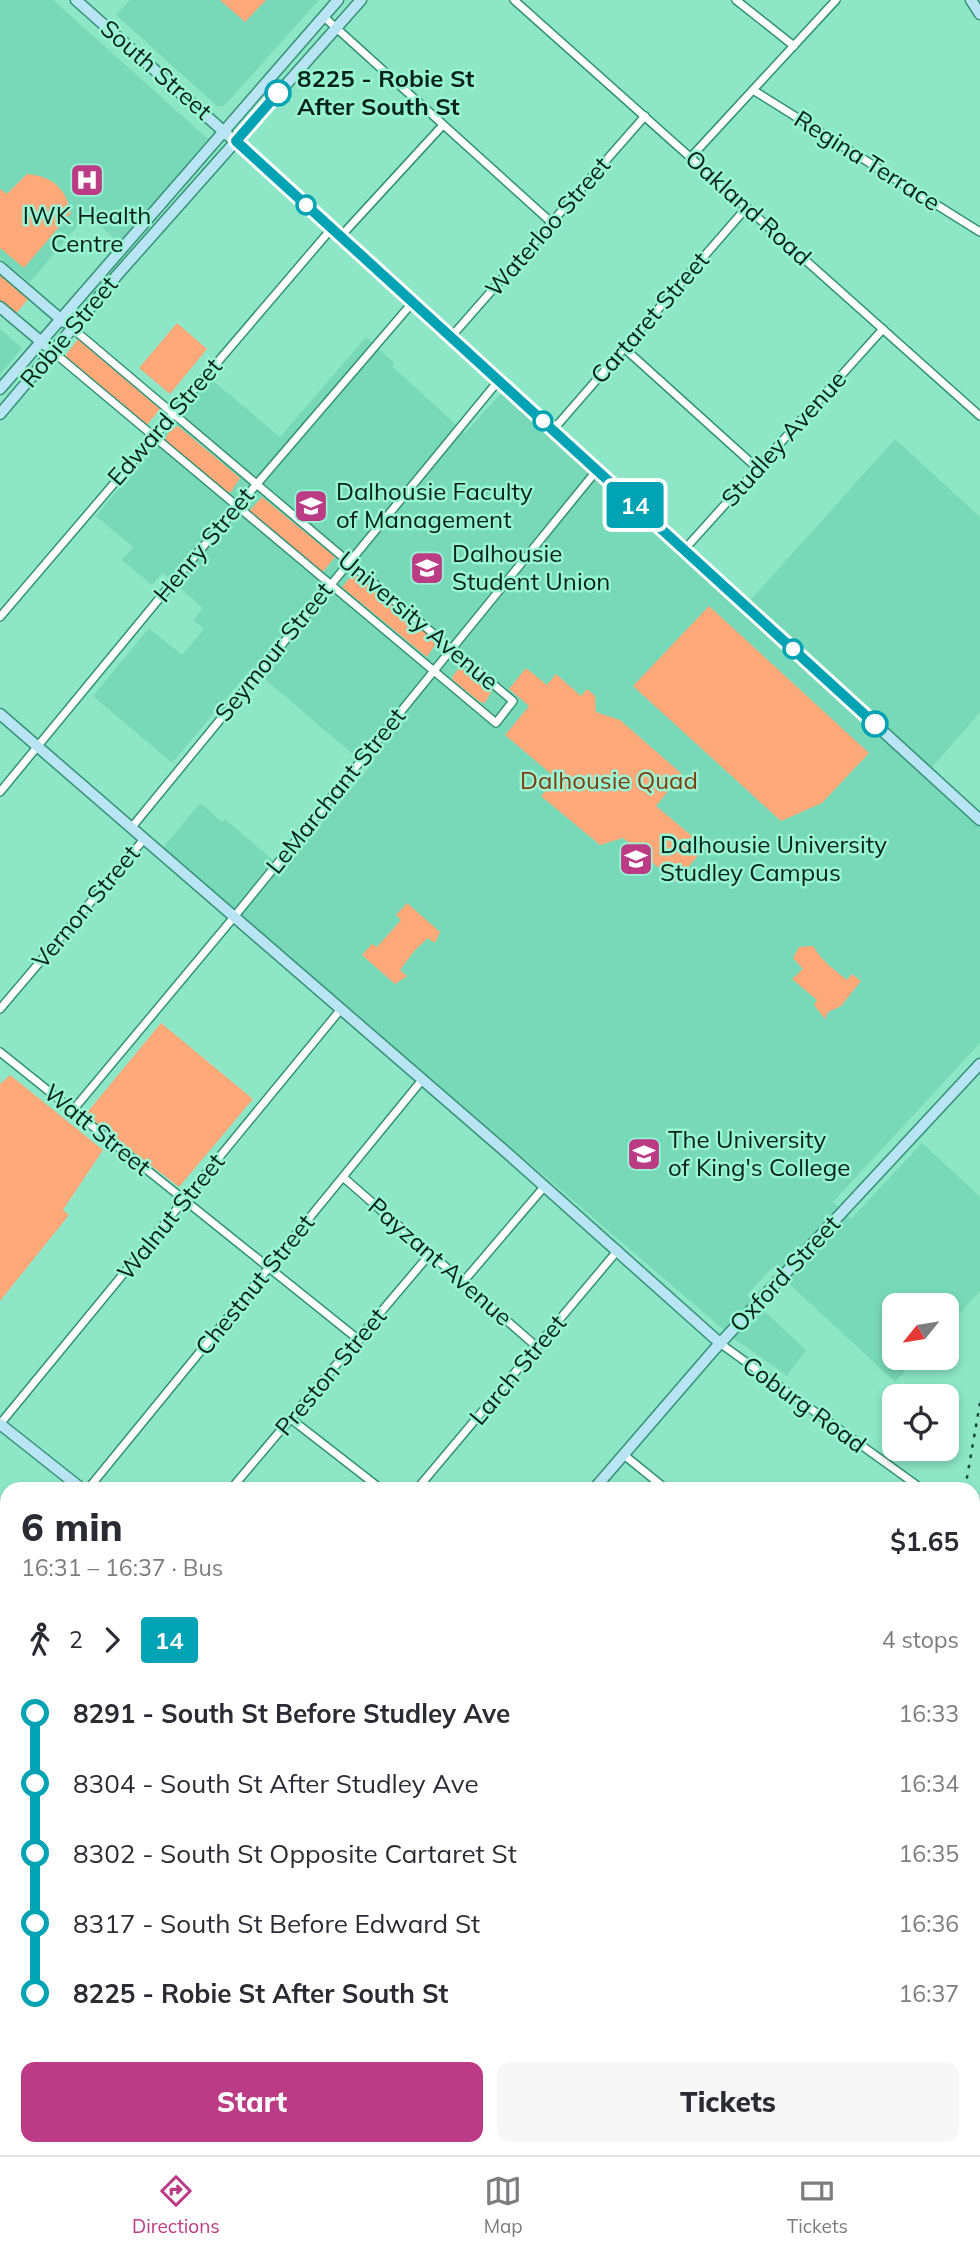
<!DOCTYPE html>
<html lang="en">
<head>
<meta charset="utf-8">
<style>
  body { margin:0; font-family:Mulish,sans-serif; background:#f7f7f7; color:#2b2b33; height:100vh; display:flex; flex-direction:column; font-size:26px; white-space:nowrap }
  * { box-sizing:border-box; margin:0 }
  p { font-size:23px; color:#7c7c81 }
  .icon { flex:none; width:38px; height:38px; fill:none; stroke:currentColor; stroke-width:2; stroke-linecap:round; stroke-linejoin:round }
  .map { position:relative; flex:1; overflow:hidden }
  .sheet { position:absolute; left:0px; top:1482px; width:980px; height:674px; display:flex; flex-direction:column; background:#fff; border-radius:21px 21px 0 0; box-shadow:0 4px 10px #0003 }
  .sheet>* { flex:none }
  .badge { padding:0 14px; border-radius:5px; font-size:24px; line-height:46px }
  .needle { width:46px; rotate:240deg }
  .controls { position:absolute; left:882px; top:1293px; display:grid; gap:14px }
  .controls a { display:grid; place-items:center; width:77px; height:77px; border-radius:14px; background:#fff; box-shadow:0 4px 10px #0003; font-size:35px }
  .map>.badge { position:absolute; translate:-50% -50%; box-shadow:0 0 0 4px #fff }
  .legs { display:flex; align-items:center; gap:10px; height:77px; padding:0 21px; font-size:23px }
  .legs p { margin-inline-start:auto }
  .overview { display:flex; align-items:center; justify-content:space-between; height:119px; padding:0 21px }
  h1 { font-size:38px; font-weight:800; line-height:52px }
  .action { display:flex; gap:14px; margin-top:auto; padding:14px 21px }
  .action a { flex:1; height:80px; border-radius:14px; background:#bc3b85; color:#fff; font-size:28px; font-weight:800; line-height:80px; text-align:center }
  .action a+a { background:#f7f7f7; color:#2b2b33 }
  ul { padding:0 21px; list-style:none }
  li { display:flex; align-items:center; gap:24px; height:70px; font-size:26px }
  li i { display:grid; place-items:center; width:10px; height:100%; margin:0 9px; background:currentColor }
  li i::after { content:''; width:18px; height:18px; margin:-9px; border:5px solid; border-radius:50%; background:#fff }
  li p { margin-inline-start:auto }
  li:first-child i { background:linear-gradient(#0000 50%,currentColor 0) }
  li:last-child i { background:linear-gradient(currentColor 50%,#0000 0) }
  .tabs { display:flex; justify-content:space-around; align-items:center; height:98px; border-top:2px solid #e1e1e2; background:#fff; font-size:19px; color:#7c7c81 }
  .tabs a { display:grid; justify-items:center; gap:4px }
  .tabs .current { color:#bc3b85 }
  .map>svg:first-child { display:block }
</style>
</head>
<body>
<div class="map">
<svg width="980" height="2155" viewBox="0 0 980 2155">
  <rect width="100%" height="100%" fill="#8de7c7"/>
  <g fill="#77d9b7">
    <polygon points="0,0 53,0 208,139 119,243 94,220 83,220 30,282 0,258"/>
    <polygon points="130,0 319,0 224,106 217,106 116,15"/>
    <polygon points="0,329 22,348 0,375"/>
    <polygon points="366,337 394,363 392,366 465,433 502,392 747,604 895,439 980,517 980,712 928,772 980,820 980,1043 833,1202 851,1219 922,1143 980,1197 980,1291 947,1327 947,1306 894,1306 894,1358 917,1358 895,1382 772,1268 747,1295 806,1350 787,1376 732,1337 163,848 200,803 222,822 225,819 283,869 369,768 252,668 172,763 93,696 149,628 182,655 204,629 193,620 203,608 163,573 152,585 122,560 133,547 96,516 211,379 280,437"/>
    <polygon points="0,1647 7,1653 7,1732 0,1741"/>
  </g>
  <g fill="#ffa97a">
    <polygon points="220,0 266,0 245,22"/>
    <path d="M27,174C52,176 66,188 71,213L24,268L0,248V189L7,194Z"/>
    <polygon points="0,275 28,299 15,315 0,302"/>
    <polygon points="177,323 207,349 170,394 139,368"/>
    <polygon points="78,339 160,409 147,425 65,356"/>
    <polygon points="178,426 240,478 231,492 228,493 165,440 169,431"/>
    <polygon points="262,497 335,557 323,572 249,511"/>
    <polygon points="354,573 437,642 427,657 342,587"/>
    <polygon points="709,606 869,753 822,803 781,821 633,686"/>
    <polygon points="460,667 492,690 485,703 480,702 453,680 452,677"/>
    <polygon points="526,668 547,685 556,674 581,696 587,689 595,696 596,712 620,720 682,774 656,806 705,847 676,882 623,838 600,845 541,796 556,778 505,735 529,706 509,689"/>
    <polygon points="407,903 440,932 435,943 428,938 415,950 400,970 407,976 395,984 362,955 372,944 377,947 401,920 396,915"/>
    <path d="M813,946C825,964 830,966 847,980L852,974L861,981L841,1006L828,1012L825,1019L814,1005L817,1000L792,979L803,969L793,958L799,947Z"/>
    <polygon points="161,1023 253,1099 179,1187 85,1115"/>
    <polygon points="10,1075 103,1150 63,1210 69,1215 0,1301 0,1084"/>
    <polygon points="973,1881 980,1887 980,2022 973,2017"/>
    <polygon points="231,2149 348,2149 343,2155 226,2155"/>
  </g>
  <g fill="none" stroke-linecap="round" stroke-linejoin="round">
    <g stroke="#339174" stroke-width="10">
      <g id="street">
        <polyline points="514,0 980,416"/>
        <polyline points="736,0 794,46"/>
        <polyline points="323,16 552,223"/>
        <polyline points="753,90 980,232"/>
        <polyline points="691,157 836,0"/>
        <polyline points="341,236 443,125"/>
        <polyline points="451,337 645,116"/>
        <polyline points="624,348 757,468"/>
        <polyline points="52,351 496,723 513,701 72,328"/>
        <polyline points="553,430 747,207"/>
        <polyline points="684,550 883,329"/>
        <polyline points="0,617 332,228"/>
        <polyline points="0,792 177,577 413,302"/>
        <polyline points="132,827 499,380"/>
        <polyline points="0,1009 145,838"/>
        <polyline points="0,1052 359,1340"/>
        <polyline points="73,1110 234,917 597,470"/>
        <polyline points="343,1177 537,1347"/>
        <polyline points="463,1282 544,1187"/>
        <polyline points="721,1344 922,1489"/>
        <polyline points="291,1419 381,1489"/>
        <polyline points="0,1424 341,1009"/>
        <polyline points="624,1455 666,1489"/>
        <polyline points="88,1489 422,1080"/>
        <polyline points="231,1489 430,1254"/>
        <polyline points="417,1489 618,1250"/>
        <polyline points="973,1522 980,1527"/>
        <polyline points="0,1600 7,1591"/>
        <polyline points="0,1634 7,1640"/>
        <polyline points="0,1763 7,1755"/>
        <polyline points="0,1839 7,1845"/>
        <polyline points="0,2001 7,1993"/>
        <polyline points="0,2062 7,2068"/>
        <polyline points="111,2149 119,2155"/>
        <polyline points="408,2149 416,2155"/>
        <polyline points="206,2155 211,2149"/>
        <polyline points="357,2155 362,2149"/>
        <polyline points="523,2155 528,2149"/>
        <polyline points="774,2155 775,2149"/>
        <polyline points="976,2155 980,2150"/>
      </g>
    </g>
    <g stroke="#339174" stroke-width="13">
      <g id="secondary">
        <polyline points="76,0 341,236 980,820"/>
        <polyline points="971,0 980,14"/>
        <polyline points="0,267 64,322"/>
        <polyline points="0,307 45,345"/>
        <polyline points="0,389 338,0"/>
        <polyline points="0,414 119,273 361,0"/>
        <polyline points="0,714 506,1152 721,1344"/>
        <polyline points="0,1424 82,1489"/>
        <polyline points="594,1489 713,1351 980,1064"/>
        <polyline points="907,2149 914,2155"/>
        <polyline points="55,2155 60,2149"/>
        <polyline points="627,2155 627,2149"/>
        <polyline points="652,2155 652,2149"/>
      </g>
    </g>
    <use href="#street" stroke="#fff" stroke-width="7"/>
    <use href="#secondary" stroke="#b8e4f3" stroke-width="10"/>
    <g stroke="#194638" stroke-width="2.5" stroke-dasharray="3.5 7" stroke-linecap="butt">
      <polyline points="965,1489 980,1403"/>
      <polyline points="889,2155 890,2149"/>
    </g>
  </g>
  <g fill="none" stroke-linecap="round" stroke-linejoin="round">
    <g stroke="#fff" stroke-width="16">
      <polyline id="line-1" points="278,93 236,141 875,724"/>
    </g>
    <use href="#line-1" stroke="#00a3b4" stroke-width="10"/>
  </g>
  <defs>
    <g id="hospital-square" transform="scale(1.75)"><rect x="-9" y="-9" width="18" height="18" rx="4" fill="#bc3b85" stroke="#9af4d4"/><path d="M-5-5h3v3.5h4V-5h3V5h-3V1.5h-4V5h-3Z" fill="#fff"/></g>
    <g id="university-square" transform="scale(1.75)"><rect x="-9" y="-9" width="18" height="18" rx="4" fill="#bc3b85" stroke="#9af4d4"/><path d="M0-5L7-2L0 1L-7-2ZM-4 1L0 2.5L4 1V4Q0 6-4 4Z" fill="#fff"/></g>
  </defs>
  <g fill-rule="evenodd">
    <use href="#hospital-square" x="87" y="180"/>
    <use href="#university-square" x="311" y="506"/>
    <use href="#university-square" x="427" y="568"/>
    <use href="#university-square" x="636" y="859"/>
    <use href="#university-square" x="644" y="1154"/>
  </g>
  <g fill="#fff" stroke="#00a3b4" stroke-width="3.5">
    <circle cx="278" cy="93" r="12"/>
    <circle cx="306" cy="205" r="9"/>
    <circle cx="543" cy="421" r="9"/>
    <circle cx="793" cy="649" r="9"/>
    <circle cx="875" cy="724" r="12"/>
  </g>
  <g text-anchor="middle" stroke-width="5" stroke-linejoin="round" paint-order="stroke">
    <g font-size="24" fill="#002419" stroke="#9af4d4">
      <text transform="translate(156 70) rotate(41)" y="8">South Street</text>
      <text transform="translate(867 161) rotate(32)" y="8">Regina Terrace</text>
      <text transform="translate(748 208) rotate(42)" y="8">Oakland Road</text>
      <text transform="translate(548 227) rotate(-49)" y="8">Waterloo Street</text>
      <text transform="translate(650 318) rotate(-49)" y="8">Cartaret Street</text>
      <text transform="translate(69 332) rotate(-50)" y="8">Robie Street</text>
      <text transform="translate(165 422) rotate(-49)" y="8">Edward Street</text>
      <text transform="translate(784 439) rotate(-48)" y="8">Studley Avenue</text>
      <text transform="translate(204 545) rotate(-50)" y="8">Henry Street</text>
      <text transform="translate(418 621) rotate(40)" y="8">University Avenue</text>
      <text transform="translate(274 652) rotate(-51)" y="8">Seymour Street</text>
      <text transform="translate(336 791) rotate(-51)" y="8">LeMarchant Street</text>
      <text transform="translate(86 907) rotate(-50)" y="8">Vernon Street</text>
      <text transform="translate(97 1130) rotate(39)" y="8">Watt Street</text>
      <text transform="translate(171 1217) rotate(-51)" y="8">Walnut Street</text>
      <text transform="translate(440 1262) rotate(41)" y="8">Payzant Avenue</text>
      <text transform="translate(785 1274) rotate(-47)" y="8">Oxford Street</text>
      <text transform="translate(255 1285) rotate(-51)" y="8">Chestnut Street</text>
      <text transform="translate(518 1370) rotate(-50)" y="8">Larch Street</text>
      <text transform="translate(331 1372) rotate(-50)" y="8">Preston Street</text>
      <text transform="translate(804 1405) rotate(36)" y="8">Coburg Road</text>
    </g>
    <g font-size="24" font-weight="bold" fill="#002419" stroke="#9af4d4" text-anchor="start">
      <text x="297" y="87">8225 - Robie St<tspan x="297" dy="28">After South St</tspan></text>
    </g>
    <g font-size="24" fill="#002419" stroke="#9af4d4" text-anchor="start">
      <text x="87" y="224" text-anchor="middle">IWK Health<tspan x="87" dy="28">Centre</tspan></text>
      <text x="336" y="500">Dalhousie Faculty<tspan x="336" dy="28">of Management</tspan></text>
      <text x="452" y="562">Dalhousie<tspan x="452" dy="28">Student Union</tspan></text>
      <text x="660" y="853">Dalhousie University<tspan x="660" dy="28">Studley Campus</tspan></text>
      <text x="668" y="1148">The University<tspan x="668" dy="28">of King's College</tspan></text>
    </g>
    <g font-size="24" fill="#813d0e" stroke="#9af4d4">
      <text x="609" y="789">Dalhousie Quad</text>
    </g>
  </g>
</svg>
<div class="controls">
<a><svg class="needle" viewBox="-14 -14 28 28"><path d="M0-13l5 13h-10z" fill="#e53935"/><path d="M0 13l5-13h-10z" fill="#7c7c81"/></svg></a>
<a><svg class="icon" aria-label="locate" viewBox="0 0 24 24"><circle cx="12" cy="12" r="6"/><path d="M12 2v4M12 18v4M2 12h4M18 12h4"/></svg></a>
</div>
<b class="badge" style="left:635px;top:505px;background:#00a3b4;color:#fff">14</b>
<section class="sheet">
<div class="overview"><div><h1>6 min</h1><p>16:31 – 16:37 · Bus</p></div><b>$1.65</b></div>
<div class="legs"><svg class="icon" aria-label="walk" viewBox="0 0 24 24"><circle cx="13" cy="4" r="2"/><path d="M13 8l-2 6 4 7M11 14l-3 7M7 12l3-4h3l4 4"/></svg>2<svg class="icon" aria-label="forward" viewBox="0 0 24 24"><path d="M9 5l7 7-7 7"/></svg><b class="badge" style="background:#00a3b4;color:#fff">14</b><p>4 stops</p></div>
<ul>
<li><i style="color:#00a3b4"></i><b>8291 - South St Before Studley Ave</b><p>16:33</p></li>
<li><i style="color:#00a3b4"></i><span>8304 - South St After Studley Ave</span><p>16:34</p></li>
<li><i style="color:#00a3b4"></i><span>8302 - South St Opposite Cartaret St</span><p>16:35</p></li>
<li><i style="color:#00a3b4"></i><span>8317 - South St Before Edward St</span><p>16:36</p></li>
<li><i style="color:#00a3b4"></i><b>8225 - Robie St After South St</b><p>16:37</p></li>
</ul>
<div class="action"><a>Start</a><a>Tickets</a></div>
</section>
</div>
<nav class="tabs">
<a class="current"><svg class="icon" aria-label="directions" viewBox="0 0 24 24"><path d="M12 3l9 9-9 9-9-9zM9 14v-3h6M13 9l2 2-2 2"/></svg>Directions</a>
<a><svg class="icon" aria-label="map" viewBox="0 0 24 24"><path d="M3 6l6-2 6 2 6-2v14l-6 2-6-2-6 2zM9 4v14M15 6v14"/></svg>Map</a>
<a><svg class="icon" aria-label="tickets" viewBox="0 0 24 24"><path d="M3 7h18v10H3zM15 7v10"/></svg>Tickets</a>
</nav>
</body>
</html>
